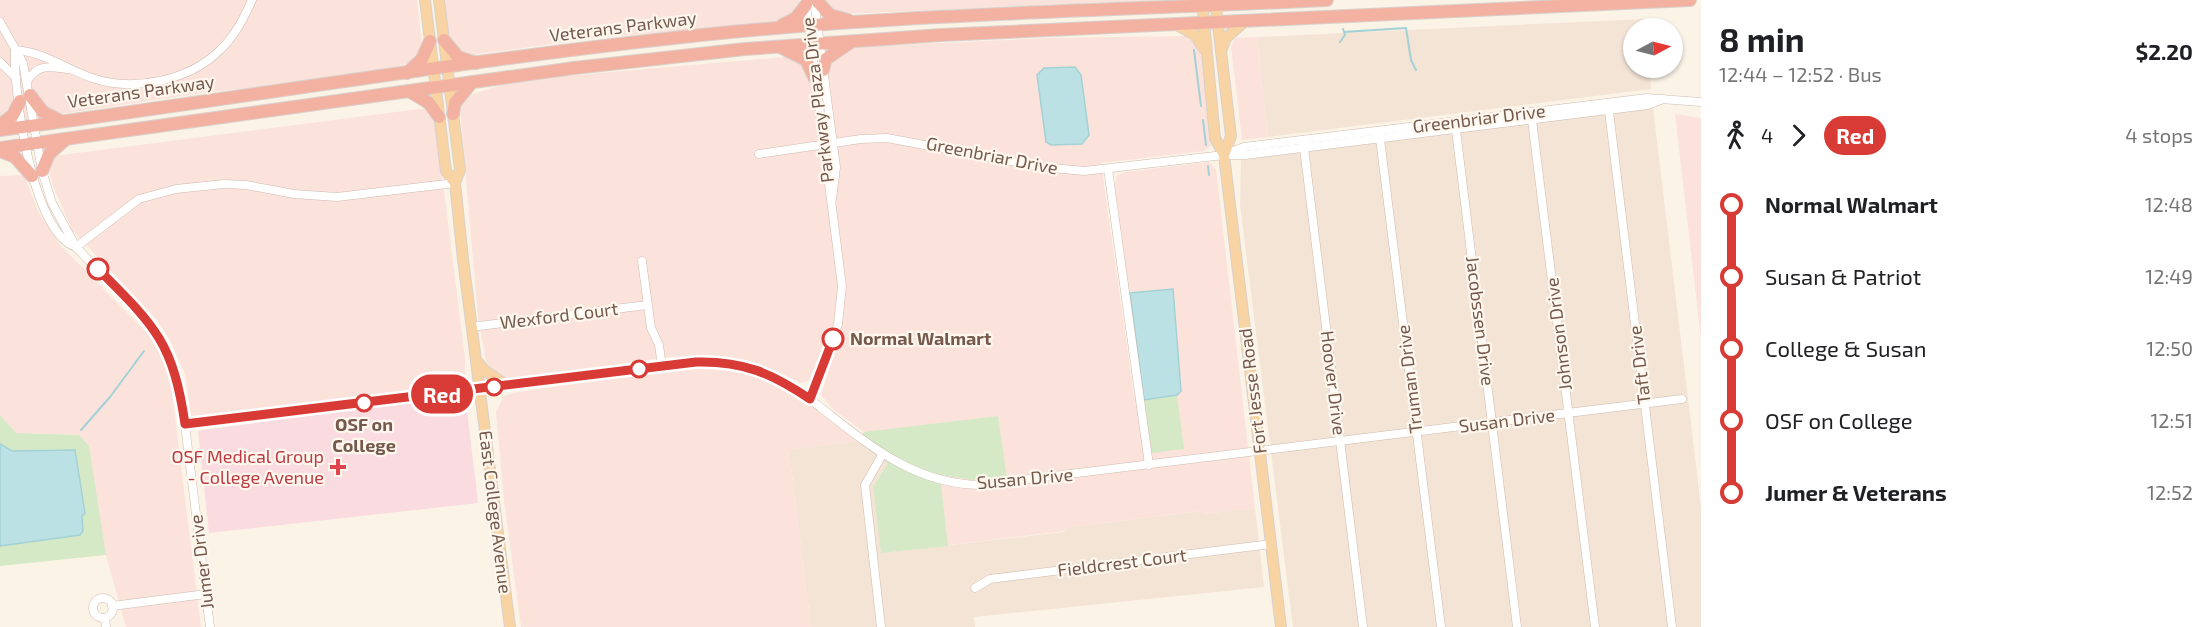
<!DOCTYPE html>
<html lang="en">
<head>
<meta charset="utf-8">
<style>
  body { margin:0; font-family:"Exo 2",sans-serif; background:#f2f2f2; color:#202124; height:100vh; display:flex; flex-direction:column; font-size:22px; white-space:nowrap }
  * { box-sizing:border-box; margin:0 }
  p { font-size:20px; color:#757577 }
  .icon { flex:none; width:33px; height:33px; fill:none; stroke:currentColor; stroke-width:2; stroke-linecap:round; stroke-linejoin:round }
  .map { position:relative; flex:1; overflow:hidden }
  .side { display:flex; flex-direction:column; background:#fff; width:510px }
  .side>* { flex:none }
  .badge { padding:0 12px; border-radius:20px; font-size:21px; line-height:39px }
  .needle { width:39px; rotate:83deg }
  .controls { position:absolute; left:1623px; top:18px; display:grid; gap:12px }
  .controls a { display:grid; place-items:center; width:60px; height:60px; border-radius:50%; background:#fff; box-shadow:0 2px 4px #0004; font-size:30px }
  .map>.badge { position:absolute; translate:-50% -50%; box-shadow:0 0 0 3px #fff }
  .legs { display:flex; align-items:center; gap:9px; height:66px; padding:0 18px; font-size:20px }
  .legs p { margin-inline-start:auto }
  .overview { display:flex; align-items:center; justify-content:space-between; height:102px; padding:0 18px }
  h1 { font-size:33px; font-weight:700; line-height:45px }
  ul { padding:0 18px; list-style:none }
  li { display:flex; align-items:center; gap:21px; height:72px; font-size:22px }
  li i { display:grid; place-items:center; width:9px; height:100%; margin:0 8px; background:currentColor }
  li i::after { content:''; width:15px; height:15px; margin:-8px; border:4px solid; border-radius:50%; background:#fff }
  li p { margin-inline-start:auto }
  li:first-child i { background:linear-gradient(#0000 50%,currentColor 0) }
  li:last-child i { background:linear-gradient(currentColor 50%,#0000 0) }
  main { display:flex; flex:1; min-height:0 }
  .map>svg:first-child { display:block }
</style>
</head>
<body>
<main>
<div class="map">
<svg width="1701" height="627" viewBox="0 0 1701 627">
  <rect width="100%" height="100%" fill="#fcf3e7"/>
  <g fill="#f3e4d6">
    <polygon points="1645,19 1646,28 1634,28 1634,68 1649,68 1651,89 1268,137 1257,37"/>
    <polygon points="1653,108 1701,507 1701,627 1293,627 1240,205 1241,160"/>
    <polygon points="857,441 889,463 879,476 881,553 1065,532 1065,528 1203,511 1204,514 1255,508 1264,587 974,617 975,627 811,627 789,450"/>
  </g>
  <g fill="#fbe3dc">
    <polygon points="0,0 417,0 422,46 415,60 393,69 270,86 208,92 0,123"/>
    <polygon points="442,0 799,0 800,1 796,11 780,21 762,24 597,38 471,55 461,53 448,36"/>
    <polygon points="821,0 1171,0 846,14 835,13"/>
    <polygon points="1184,36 1191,38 1201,55 1212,145 1204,151 1101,163 1134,396 1143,394 1115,186 1116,176 1125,172 1209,162 1216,169 1255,508 1204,514 1202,511 1066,528 1066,531 881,553 873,487 888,463 857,441 789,450 811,627 521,627 504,501 496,412 504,396 518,392 700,366 722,368 759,376 792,392 857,441 864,432 834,410 821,395 840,333 828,331 811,380 801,383 769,368 721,356 670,357 506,380 487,366 478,317 460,109 467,96 501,85 565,76 784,57 876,46 1048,38"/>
    <polygon points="1257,37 1268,137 1242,140 1231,47 1235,38"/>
    <polygon points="427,108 435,125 438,143 465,358 465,383 445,389 195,419 191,416 185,374 170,340 157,320 72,230 52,183 49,169 54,156"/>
    <polygon points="1675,114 1701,118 1701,340"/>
    <polygon points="24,175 39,213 59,244 151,337 162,358 171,385 201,627 126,627 103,545 78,435 16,433 0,415 0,176"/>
  </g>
  <polygon fill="#f9dbe0" points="459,395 466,402 478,503 209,533 198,431"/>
  <g fill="#d6e9c6">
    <polygon points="1177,395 1184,449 1152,453 1144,400"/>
    <polygon points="0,415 16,433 79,435 89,446 106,555 0,566 0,546 80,535 83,531 75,450 12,451 0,444"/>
    <polygon points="998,416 1007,478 973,480 940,475 948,546 881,553 873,487 888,463 857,441 864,432"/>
  </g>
  <g fill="#bce1e5" stroke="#a3d1d6" stroke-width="1.5">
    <polygon points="1075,67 1081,75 1089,135 1082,144 1051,145 1046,142 1037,75 1044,68"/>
    <polygon points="1173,289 1181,391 1177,395 1144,400 1130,293"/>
    <polygon points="0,444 12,451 75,450 85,513 82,516 83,531 80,535 0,546"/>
  </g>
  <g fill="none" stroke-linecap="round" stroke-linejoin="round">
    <g stroke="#a3d1d6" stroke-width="2">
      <polyline points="1343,29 1344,32 1406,28 1411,60 1416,70"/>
      <polyline points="1340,42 1345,35 1344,32"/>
      <polyline points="1194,50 1201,106"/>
      <polyline points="1203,120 1206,145"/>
      <polyline points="1208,166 1209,175"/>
      <polyline points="81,430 110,397 144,351"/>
    </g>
    <g stroke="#cdbaae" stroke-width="9">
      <g id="minor">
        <polyline points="814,0 836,167 832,199"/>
        <polyline points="806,4 842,286 838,324 810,399"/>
        <polyline points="0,22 23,63 42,171 52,203 76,247 159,335 175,368 185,425 210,627"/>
        <path d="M15,50C45,52 65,69 92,78C133,92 189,81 220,50C235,36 244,18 252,0"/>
        <path d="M15,50C13,91 32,233 76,247"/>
        <polyline points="0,62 16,78"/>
        <path d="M27,82C36,64 50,66 67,69"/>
        <polyline points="1608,103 1672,627"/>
        <polyline points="1531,112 1595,627"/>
        <polyline points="1455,122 1517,627"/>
        <polyline points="1379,131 1441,627"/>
        <polyline points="1303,140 1363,627"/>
        <polyline points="1228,153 1244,147 1647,98 1701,102"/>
        <polyline points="759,154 861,139 887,138 1042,167 1084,171 1224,155 1245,155 1648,105 1663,99"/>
        <polyline points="1108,169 1149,465"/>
        <polyline points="76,247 139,199 176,189 224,184 246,185 294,194 337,197 455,183"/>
        <polyline points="642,261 651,328 659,345 662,366"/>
        <polyline points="471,327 647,305"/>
        <path d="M185,425L712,361C729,363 746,364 762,370C783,378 802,393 820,407C869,445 914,484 980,485L1682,399"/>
        <polyline points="975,588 990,579 1271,544"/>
        <circle cx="103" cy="608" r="10"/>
        <polyline points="112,606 206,594"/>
        <polyline points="105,618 106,627"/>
        <polyline points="881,627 865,485 882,455"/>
      </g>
    </g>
    <g stroke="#d8d1cd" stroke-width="12">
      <g id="major">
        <polyline points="425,0 446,171 455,183"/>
        <polyline points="439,0 460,170 455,183 463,259 510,627"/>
        <polyline points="1202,0 1215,138 1224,155 1281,627"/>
        <polyline points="1215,0 1231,136 1224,155"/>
        <polyline points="1175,24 1195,35 1204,49"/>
        <polyline points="1221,51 1226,38 1245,21"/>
        <polyline points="477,361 484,370 506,385"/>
      </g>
    </g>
    <g stroke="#d8d1cd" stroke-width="14">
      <g id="highway">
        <polyline points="816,0 830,15 848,20"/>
        <polyline points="782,25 796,18 806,5"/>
        <polyline points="444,40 458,57 476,63"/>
        <polyline points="782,48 806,60 814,77"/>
        <polyline points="823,70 826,59 851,42"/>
        <polyline points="407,73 422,59 430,41"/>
        <polyline points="409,91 429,103 439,117"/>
        <polyline points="30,95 43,112 61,121"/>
        <polyline points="453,114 455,103 472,82"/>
        <polyline points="0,125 13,115 20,101"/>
        <path d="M0,130C244,98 487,56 731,32C929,13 1129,10 1327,0"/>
        <polyline points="0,148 574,68 745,49 941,35 1690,0"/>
        <polyline points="0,151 15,157 32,176"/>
        <polyline points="42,171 49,154 66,139"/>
      </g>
    </g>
    <use href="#minor" stroke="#fff" stroke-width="8"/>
    <use href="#major" stroke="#f8d3a3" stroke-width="10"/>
    <use href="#highway" stroke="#f3b2a1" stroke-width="12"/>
  </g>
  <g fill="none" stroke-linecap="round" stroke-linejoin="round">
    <g stroke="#fff" stroke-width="14">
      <path id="line-1" d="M98,269C155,326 173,342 185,424L696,362C744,361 771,373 810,399L833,339"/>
    </g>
    <use href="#line-1" stroke="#d83b35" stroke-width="9"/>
  </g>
  <g fill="#fff" stroke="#d83b35" stroke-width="3">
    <circle cx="98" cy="269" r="10"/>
    <circle cx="833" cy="339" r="10"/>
    <circle cx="639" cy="369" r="8"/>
    <circle cx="494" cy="387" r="8"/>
    <circle cx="364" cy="403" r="8"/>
  </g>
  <path fill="#e0444e" stroke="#fef7ee" stroke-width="2" d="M335 458h6v6h6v6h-6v6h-6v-6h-6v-6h6z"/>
  <g text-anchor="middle" stroke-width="4.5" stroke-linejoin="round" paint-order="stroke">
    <g font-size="18" fill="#75594c" stroke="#fef7ee">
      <text transform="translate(623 27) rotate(-7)" y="6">Veterans Parkway</text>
      <text transform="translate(141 92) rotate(-8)" y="6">Veterans Parkway</text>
      <text transform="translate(818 100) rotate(-97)" y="6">Parkway Plaza Drive</text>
      <text transform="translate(1479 119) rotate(-7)" y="6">Greenbriar Drive</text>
      <text transform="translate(992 156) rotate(11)" y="6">Greenbriar Drive</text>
      <text transform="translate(559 316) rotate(-7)" y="6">Wexford Court</text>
      <text transform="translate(1480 321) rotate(83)" y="6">Jacobssen Drive</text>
      <text transform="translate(1559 334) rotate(-97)" y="6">Johnson Drive</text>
      <text transform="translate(1640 365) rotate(-97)" y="6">Taft Drive</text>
      <text transform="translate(1410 379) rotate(-97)" y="6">Truman Drive</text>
      <text transform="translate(1333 383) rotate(83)" y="6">Hoover Drive</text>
      <text transform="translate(1253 391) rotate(-97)" y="6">Fort Jesse Road</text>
      <text transform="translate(1507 421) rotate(-7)" y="6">Susan Drive</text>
      <text transform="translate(1025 479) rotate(-5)" y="6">Susan Drive</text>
      <text transform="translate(495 512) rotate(83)" y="6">East College Avenue</text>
      <text transform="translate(202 562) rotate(-97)" y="6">Jumer Drive</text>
      <text transform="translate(1122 563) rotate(-7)" y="6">Fieldcrest Court</text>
    </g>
    <g font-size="18" font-weight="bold" fill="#75594c" stroke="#fef7ee" text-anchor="start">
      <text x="850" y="345">Normal Walmart</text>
      <text x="364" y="431" text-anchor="middle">OSF on<tspan x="364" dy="21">College</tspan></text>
    </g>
    <g font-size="18" fill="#be3a42" stroke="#fef7ee" text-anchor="end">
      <text x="324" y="463">OSF Medical Group<tspan x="324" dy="21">- College Avenue</tspan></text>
    </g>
  </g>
</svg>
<div class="controls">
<a><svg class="needle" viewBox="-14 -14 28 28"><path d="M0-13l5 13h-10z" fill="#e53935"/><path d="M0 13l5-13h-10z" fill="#757577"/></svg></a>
</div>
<b class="badge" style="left:442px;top:394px;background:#d83b35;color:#fff">Red</b>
</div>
<section class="side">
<div class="overview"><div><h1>8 min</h1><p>12:44 – 12:52 · Bus</p></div><b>$2.20</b></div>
<div class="legs"><svg class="icon" aria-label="walk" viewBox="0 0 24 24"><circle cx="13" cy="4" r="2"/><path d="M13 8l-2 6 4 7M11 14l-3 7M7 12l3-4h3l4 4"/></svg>4<svg class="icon" aria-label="forward" viewBox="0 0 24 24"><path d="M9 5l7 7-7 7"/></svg><b class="badge" style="background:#d83b35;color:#fff">Red</b><p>4 stops</p></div>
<ul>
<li><i style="color:#d83b35"></i><b>Normal Walmart</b><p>12:48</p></li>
<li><i style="color:#d83b35"></i><span>Susan &amp; Patriot</span><p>12:49</p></li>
<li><i style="color:#d83b35"></i><span>College &amp; Susan</span><p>12:50</p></li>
<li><i style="color:#d83b35"></i><span>OSF on College</span><p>12:51</p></li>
<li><i style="color:#d83b35"></i><b>Jumer &amp; Veterans</b><p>12:52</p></li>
</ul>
</section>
</main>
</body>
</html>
